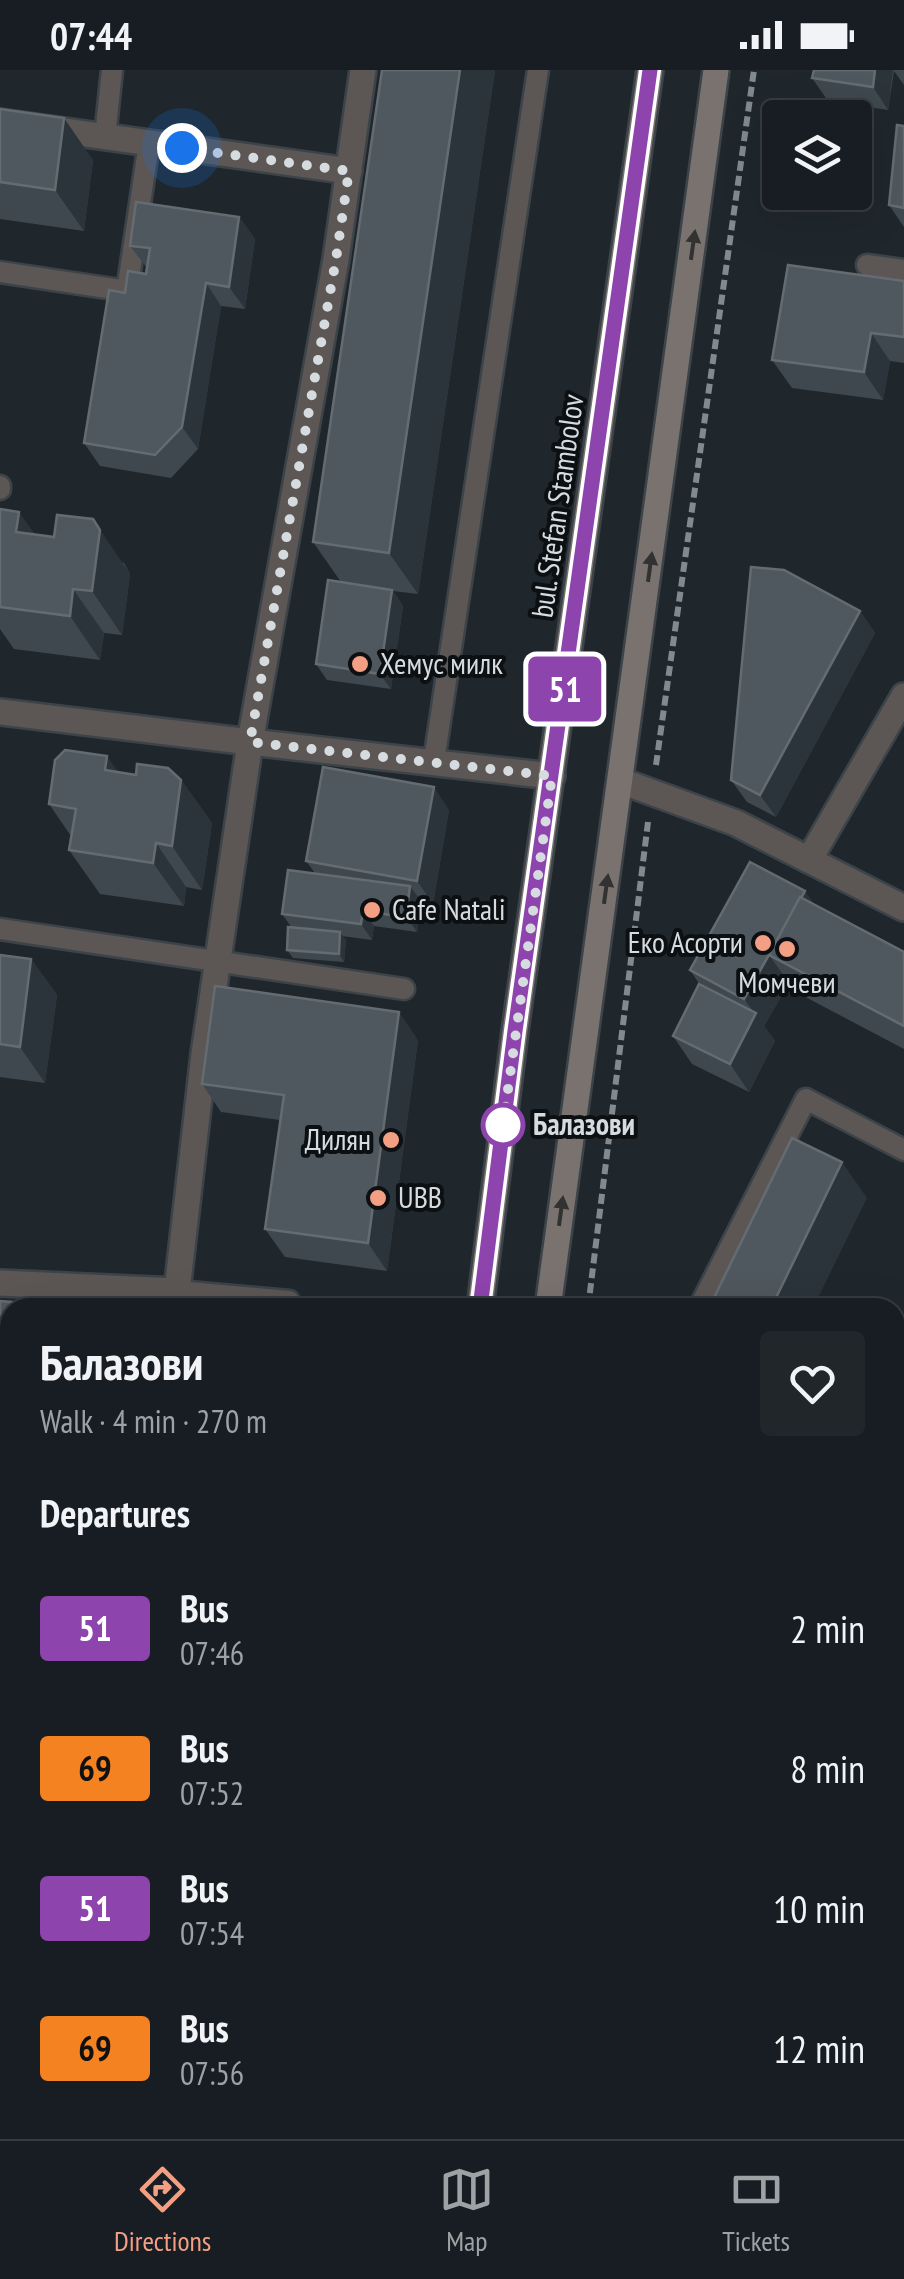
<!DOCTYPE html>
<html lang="en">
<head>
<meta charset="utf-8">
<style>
  body { margin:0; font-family:"PT Sans Narrow",sans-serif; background:#20262a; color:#f1f3f6; height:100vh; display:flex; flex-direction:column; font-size:38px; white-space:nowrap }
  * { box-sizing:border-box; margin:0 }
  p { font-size:32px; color:#9ea2a5 }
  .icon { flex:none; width:55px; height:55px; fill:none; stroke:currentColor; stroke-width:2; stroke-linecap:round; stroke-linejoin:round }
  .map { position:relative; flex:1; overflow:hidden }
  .sheet { position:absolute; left:0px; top:1228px; width:905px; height:842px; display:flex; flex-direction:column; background:#171d22; border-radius:30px 30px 0 0; box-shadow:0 10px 40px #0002,0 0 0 2px #363b40 }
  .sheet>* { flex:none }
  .badge { padding:0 20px; border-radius:8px; font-size:35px; line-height:65px }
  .tools { position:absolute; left:762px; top:30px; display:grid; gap:20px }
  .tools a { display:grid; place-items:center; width:110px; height:110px; border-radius:10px; background:#171d22; box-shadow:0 10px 40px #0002,0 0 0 2px #363b40; font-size:50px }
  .you { position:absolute; width:50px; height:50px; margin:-25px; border:8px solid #fff; border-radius:50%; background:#1a73e8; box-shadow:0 0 0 15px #1a73e833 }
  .map>.badge { position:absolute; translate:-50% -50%; box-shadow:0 0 0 5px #fff }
  h2 { padding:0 40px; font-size:38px; line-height:90px }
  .round { display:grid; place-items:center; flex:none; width:105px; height:105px; border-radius:10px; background:#20262a }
  .overview { display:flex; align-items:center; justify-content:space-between; height:170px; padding:0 40px }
  h1 { font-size:48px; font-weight:700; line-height:75px }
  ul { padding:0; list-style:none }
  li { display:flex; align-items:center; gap:30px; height:140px; padding:0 40px }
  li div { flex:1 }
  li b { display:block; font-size:38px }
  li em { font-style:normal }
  li .badge { min-width:110px; font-weight:700; text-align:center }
  .status { display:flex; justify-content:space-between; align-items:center; height:70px; padding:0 50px; background:#171d22; direction:ltr }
  .status svg { height:28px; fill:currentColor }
  .dock { display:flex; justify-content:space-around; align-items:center; height:140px; border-top:2px solid #363b40; background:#171d22; font-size:28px; color:#9ea2a5 }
  .dock a { display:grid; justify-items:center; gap:5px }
  .dock .current { color:#f39f83 }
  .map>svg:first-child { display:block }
</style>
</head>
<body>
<div class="status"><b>07:44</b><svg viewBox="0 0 49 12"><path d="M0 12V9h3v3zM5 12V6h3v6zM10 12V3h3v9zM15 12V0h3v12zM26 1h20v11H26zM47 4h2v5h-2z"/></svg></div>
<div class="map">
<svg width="904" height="2069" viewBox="0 0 904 2069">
  <rect width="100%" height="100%" fill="#1f272d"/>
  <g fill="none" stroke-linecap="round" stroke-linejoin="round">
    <g stroke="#3c4449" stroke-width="25">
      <g id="service">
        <polyline points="105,67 112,0"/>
        <polyline points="867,195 904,200"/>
        <polyline points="0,202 127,221 149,73"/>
        <polyline points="0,419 0,416"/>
        <polyline points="434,691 538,0"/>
        <polyline points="0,859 404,919"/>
        <polyline points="177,1221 289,1231"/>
        <polyline points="699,1238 806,1029 904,1080"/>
        <polyline points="895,1546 904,1548"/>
        <polyline points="895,1732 904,1737"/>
      </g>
    </g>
    <g stroke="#3c4449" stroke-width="30">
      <g id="minor">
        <polyline points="363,0 336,189 250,672 552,706"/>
        <polyline points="0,52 349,101"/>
        <polyline points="0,642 250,672 204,984 177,1221 0,1213"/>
        <polyline points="621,711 736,753 904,838"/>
        <polyline points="809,790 904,626"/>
        <polyline points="895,1503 904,1486"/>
        <polyline points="895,1592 904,1597"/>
        <polyline points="600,2060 633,2069"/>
      </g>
    </g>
    <g stroke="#3c4449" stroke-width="30">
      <g id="secondary">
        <polyline points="480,1238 515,961 650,0"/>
        <polyline points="548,1238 716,0"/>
        <polyline points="0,1902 10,1905"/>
        <polyline points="298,2069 300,2060"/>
        <polyline points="356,2069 358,2060"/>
      </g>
    </g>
    <g stroke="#838a8f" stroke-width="6" stroke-dasharray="10 5" stroke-linecap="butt">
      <polyline points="656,695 754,0"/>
      <polyline points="588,1238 648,752"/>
      <polyline points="244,2069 247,2060"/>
    </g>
    <use href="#service" stroke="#5c5755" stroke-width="20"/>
    <use href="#minor" stroke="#5c5755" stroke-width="25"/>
    <use href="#secondary" stroke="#7a726f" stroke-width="25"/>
  </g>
  <g fill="#3f484f">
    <polygon points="382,0 495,0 418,524 393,521 403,536 391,619 327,610 316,594 341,512 313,472"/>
    <polygon points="814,0 904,0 904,15 894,1 888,40 828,31 812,8"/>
    <polygon points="0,39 93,90 84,161 0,149"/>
    <polygon points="904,56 904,157 889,135"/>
    <polygon points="239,147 255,169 245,239 221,236 198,379 171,408 100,396 84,373 125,223 146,204 147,198 130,176"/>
    <polygon points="904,211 904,293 890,291 883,330 792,318 772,290"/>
    <polygon points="0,439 35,464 124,493 130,504 122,565 104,563 100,590 14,579 0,559"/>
    <polygon points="860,541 875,563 776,747 747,732 731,710"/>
    <polygon points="118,702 181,710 212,753 202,820 186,817 184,836 100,824 69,780 71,766 49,734"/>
    <polygon points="449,740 433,834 421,831 417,862 374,856 372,870 342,866 346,870 344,892 293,888 287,880 292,858 282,844 315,803 306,791"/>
    <polygon points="815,835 904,882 904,979 794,921 789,913 764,956 775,971 749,1022 692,994 673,966 700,915 690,900"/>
    <polygon points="0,885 31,889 57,925 45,1013 0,1007"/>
    <polygon points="418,970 387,1201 285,1187 265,1159 280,1050 221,1042 202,1014"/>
    <polygon points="0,1231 51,1235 53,1238 10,1238 10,1339 0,1338"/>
    <polygon points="0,1635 10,1636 10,1748 0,1748"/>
    <polygon points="895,1742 904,1747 904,1843 895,1838"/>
  </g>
  <g fill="#2c343b">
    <polygon points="460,0 495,0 418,524 389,483"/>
    <polygon points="875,0 893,0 888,40 873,17"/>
    <polygon points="64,48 93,90 84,161 55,120"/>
    <polygon points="239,147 255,169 245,239 229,217"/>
    <polygon points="206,213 221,236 198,379 182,357"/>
    <polygon points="871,263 890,291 883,330 864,302"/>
    <polygon points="19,442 50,485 16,462"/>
    <polygon points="93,449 130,504 122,565 92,521"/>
    <polygon points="73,519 104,563 100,590 70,546"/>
    <polygon points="392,520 403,536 391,619 380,604"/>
    <polygon points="860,541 875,563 776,747 760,725"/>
    <polygon points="107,686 138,730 105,700"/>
    <polygon points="181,710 212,753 202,820 172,776"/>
    <polygon points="434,717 449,740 433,834 417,811"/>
    <polygon points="156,773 186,817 184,836 153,793"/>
    <polygon points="410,816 421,831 417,862 406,847"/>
    <polygon points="805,821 825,849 769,885 789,913 764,956 775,971 749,1022 730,994 755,944 744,929"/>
    <polygon points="363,841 374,856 372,870 361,854"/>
    <polygon points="340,862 346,870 344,892 339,884"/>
    <polygon points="31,889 57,925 45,1013 20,977"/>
    <polygon points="399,942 418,970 387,1201 368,1173"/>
    <polygon points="842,1092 867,1128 813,1238 773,1238 772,1236"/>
  </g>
  <g fill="#4f585e" stroke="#646c72" stroke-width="2.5">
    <polygon points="382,0 460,0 389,483 313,472"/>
    <polygon points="814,0 875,0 873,17 812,8"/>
    <polygon points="0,39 64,48 55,120 0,112"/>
    <polygon points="897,55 904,56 904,138 889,135"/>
    <polygon points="136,132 239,147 229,217 206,213 182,357 155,385 84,373 109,220 125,223 128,201 146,204 150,178 130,176"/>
    <polygon points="788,195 904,211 904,267 871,263 864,302 772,290"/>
    <polygon points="0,439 19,442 16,462 54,467 57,445 93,449 100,460 92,521 73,519 70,546 0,537"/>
    <polygon points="751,497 784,500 860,541 760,725 731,710"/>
    <polygon points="328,510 392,520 380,604 316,594"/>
    <polygon points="65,680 107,686 105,700 136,705 137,694 168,698 181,710 172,776 156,773 153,793 69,780 76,739 49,734 55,690"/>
    <polygon points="323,697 434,717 417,811 306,791"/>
    <polygon points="750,792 805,821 744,929 690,900"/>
    <polygon points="288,800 410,816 406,847 363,841 361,854 282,844"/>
    <polygon points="800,827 904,882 904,956 769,885"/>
    <polygon points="288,857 340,862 339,884 287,880"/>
    <polygon points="0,885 31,889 20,977 0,974"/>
    <polygon points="699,914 756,943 730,994 673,966"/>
    <polygon points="215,916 399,942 368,1173 265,1159 284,1025 202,1014"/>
    <polygon points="792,1068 842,1092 772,1236 775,1238 709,1238"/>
    <polygon points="0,1231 51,1235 51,1238 10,1238 10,1300 0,1299"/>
    <polygon points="0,1635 10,1636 10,1709 0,1708"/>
    <polygon points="895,1742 904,1747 904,1817 895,1812"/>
  </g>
  <defs><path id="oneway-solid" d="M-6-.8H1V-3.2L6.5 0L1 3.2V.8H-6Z" transform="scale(2.5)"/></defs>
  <g fill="#323233">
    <use href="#oneway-solid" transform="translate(693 175) rotate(-82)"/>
    <use href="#oneway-solid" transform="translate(650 497) rotate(-82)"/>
    <use href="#oneway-solid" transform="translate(606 819) rotate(-82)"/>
    <use href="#oneway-solid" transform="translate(561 1141) rotate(-82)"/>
  </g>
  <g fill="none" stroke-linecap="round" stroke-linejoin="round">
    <g stroke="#fff" stroke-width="22">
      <polyline id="line" points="480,1238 515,961 650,0"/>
    </g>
    <use href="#line" stroke="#8e44ad" stroke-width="15"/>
    <polyline stroke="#d5dbdf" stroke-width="10" stroke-dasharray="0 18" points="182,78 349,101 336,189 250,672 552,706 503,1055"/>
  </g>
  <g fill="#f39f83" stroke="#0c1012" stroke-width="4">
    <circle cx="360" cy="594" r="10"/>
    <circle cx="372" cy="840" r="10"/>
    <circle cx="763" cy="873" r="10"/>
    <circle cx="787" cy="879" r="10"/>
    <circle cx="391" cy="1070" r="10"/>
    <circle cx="378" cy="1128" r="10"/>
  </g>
  <circle fill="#fff" stroke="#8e44ad" stroke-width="5" cx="503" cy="1055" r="20"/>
  <g text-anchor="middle" stroke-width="8" stroke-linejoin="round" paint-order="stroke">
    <g font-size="30" fill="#d5dbdf" stroke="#0c1012">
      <text transform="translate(558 436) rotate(-82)" y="10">bul. Stefan Stambolov</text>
    </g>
    <g font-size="30" fill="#d5dbdf" stroke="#0c1012" text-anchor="start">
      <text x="380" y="604">Хемус милк</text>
      <text x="392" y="850">Cafe Natali</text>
      <text x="743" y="883" text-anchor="end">Еко Асорти</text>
      <text x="787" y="923" text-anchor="middle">Момчеви</text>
      <text x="371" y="1080" text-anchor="end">Дилян</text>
      <text x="398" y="1138">UBB</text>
    </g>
    <g font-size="30" font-weight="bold" fill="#d5dbdf" stroke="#0c1012" text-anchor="start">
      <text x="533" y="1065">Балазови</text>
    </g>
  </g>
</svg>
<div class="tools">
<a><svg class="icon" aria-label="layers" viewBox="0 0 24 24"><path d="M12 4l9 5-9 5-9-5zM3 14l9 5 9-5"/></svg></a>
</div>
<div class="you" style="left:182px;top:78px"></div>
<b class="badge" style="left:565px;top:619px;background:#8e44ad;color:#fff">51</b>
<section class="sheet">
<div class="overview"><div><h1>Балазови</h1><p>Walk · 4 min · 270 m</p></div><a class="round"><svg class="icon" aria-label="heart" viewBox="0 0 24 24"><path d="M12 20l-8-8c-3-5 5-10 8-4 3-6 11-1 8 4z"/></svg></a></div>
<h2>Departures</h2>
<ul>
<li><span class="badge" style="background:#8e44ad;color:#fff">51</span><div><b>Bus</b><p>07:46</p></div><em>2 min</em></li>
<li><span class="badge" style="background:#f58220;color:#111">69</span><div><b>Bus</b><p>07:52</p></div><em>8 min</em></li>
<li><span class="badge" style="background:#8e44ad;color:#fff">51</span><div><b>Bus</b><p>07:54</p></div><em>10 min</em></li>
<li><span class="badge" style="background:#f58220;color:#111">69</span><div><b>Bus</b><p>07:56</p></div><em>12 min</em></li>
</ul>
</section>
</div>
<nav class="dock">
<a class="current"><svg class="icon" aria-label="directions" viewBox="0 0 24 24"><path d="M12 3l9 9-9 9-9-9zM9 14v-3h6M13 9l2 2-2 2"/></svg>Directions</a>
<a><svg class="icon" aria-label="map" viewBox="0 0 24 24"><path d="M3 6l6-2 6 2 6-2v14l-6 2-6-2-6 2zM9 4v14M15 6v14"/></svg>Map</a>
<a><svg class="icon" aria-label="tickets" viewBox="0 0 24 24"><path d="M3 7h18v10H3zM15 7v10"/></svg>Tickets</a>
</nav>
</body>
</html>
